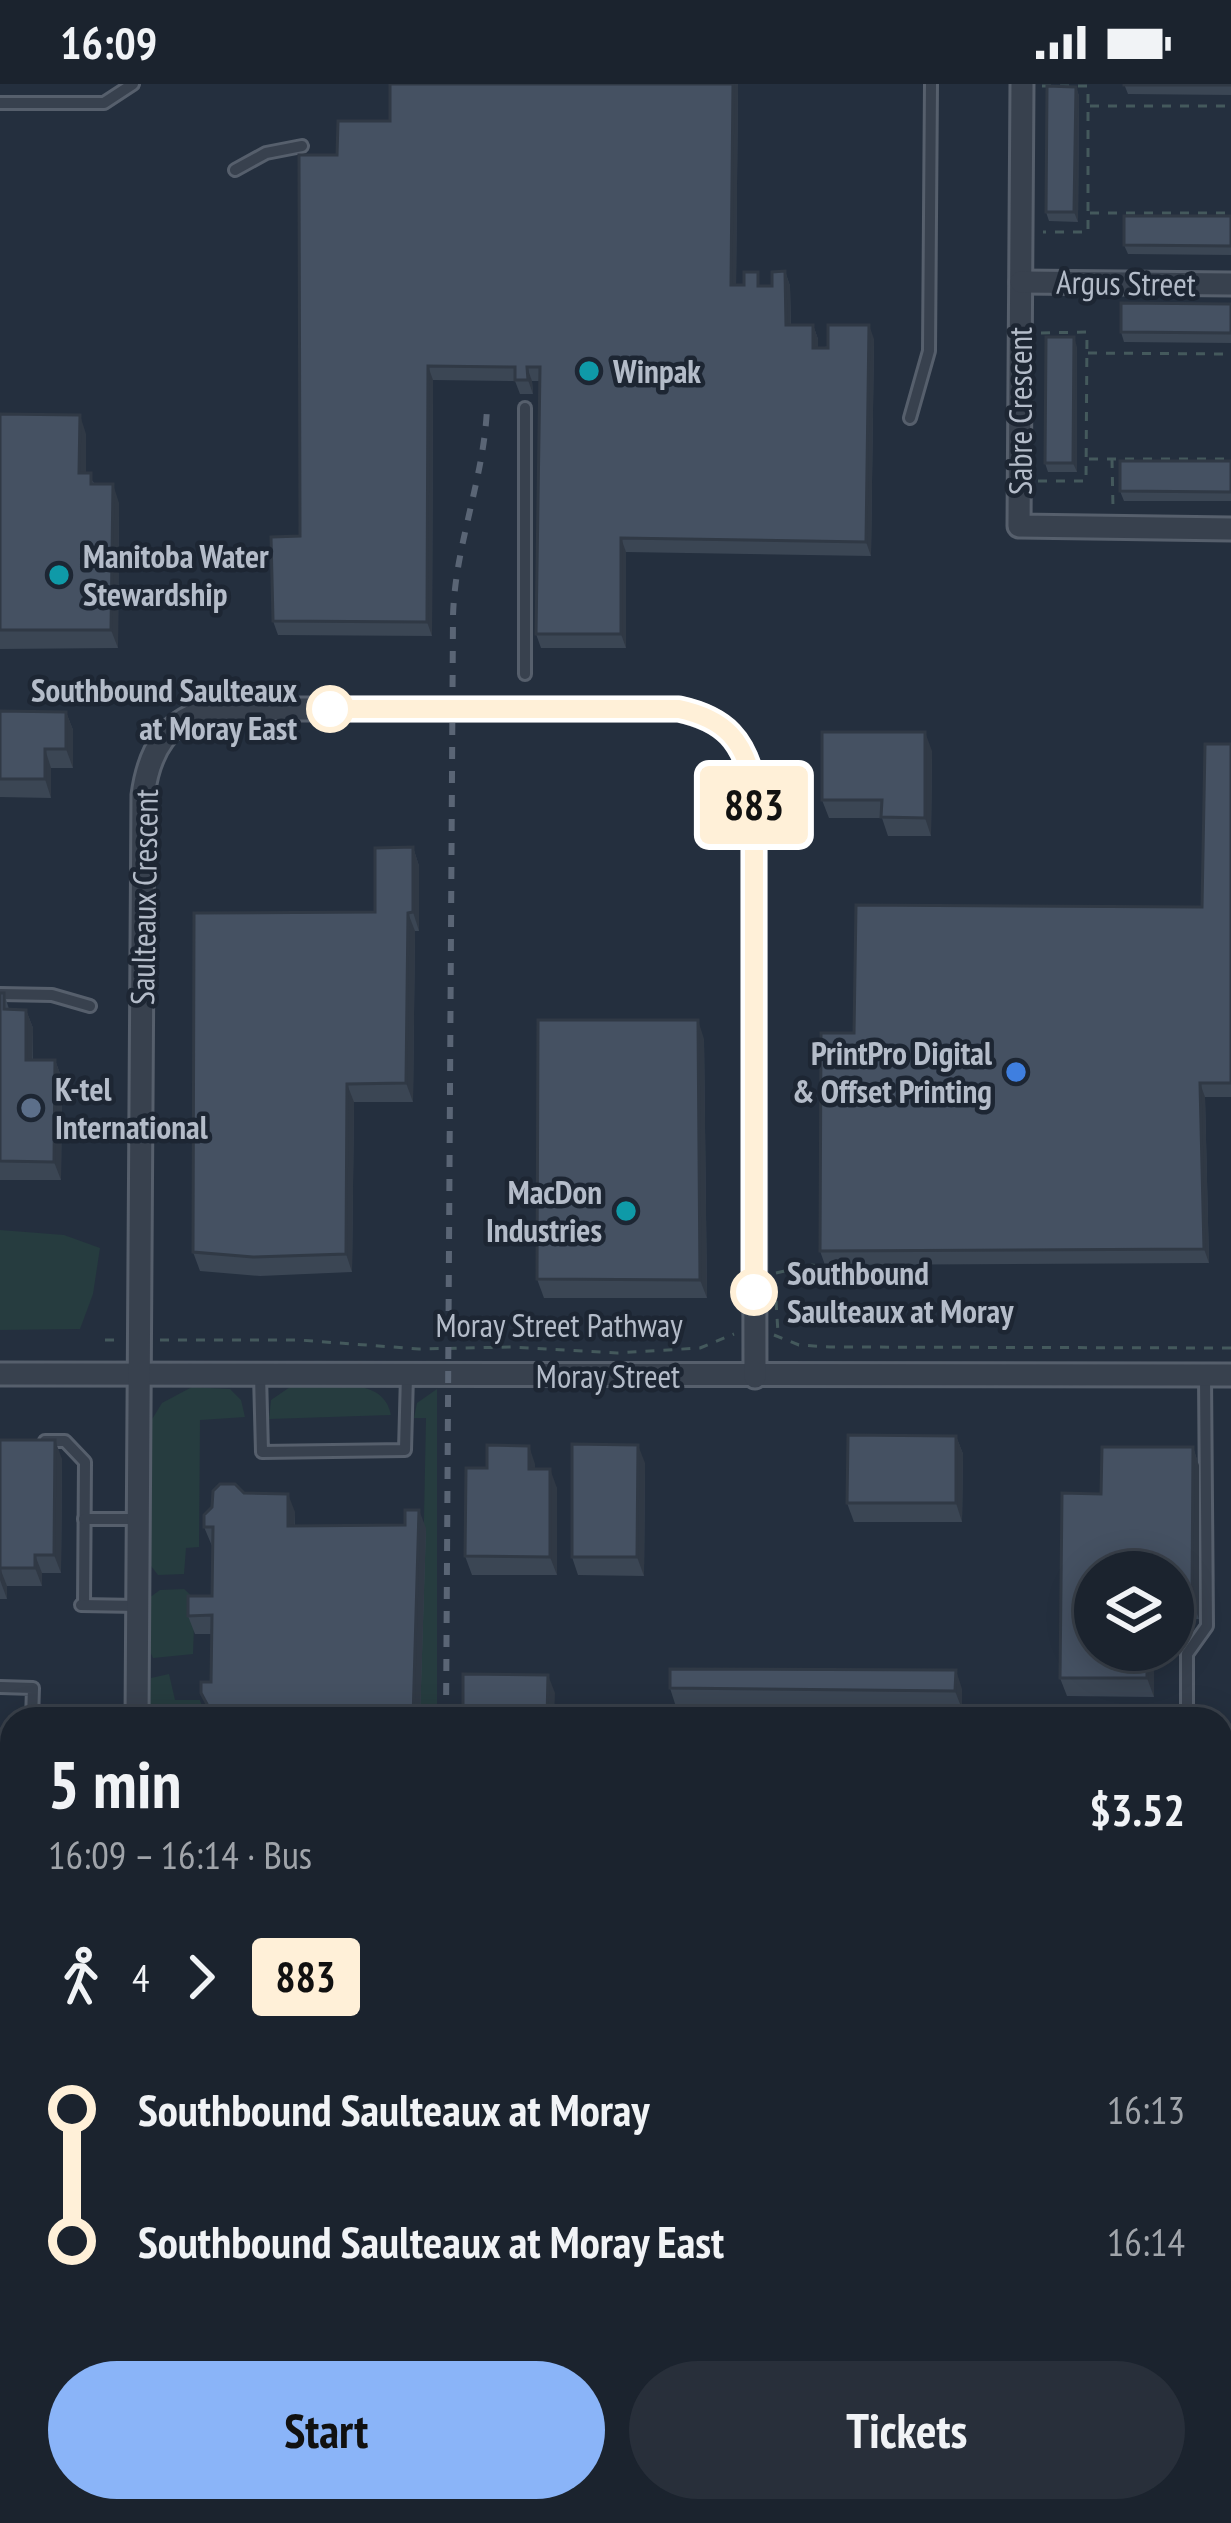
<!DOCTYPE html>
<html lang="en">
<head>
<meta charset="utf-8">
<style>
  body { margin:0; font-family:"PT Sans Narrow",sans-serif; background:#282f3a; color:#f1f3f6; height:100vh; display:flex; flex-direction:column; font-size:45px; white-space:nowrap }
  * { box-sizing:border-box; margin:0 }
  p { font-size:39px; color:#a0a4aa }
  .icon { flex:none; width:66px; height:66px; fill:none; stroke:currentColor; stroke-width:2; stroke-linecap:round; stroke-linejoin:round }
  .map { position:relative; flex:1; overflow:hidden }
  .details { position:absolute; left:0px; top:1623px; width:1233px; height:816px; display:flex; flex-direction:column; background:#1b232e; border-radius:36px 36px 0 0; box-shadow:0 6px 30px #0003,0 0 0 3px #39404a }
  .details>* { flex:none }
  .badge { padding:0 24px; border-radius:9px; font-size:42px; line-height:78px }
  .controls { position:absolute; left:1074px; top:1467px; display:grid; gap:24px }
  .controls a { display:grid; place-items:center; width:120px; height:120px; border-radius:50%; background:#1b232e; box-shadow:0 6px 30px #0003,0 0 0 3px #39404a; font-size:60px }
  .map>.badge { position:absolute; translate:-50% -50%; box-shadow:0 0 0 6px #fff }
  .legs { display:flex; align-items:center; gap:18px; height:132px; padding:0 48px; font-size:39px }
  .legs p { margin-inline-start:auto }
  .headline { display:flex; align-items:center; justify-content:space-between; height:204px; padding:0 48px }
  h1 { font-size:66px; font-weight:800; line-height:90px }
  .button { display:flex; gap:24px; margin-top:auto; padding:24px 48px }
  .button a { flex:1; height:138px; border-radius:72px; background:#8ab4f8; color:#111; font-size:48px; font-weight:800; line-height:138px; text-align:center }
  .button a+a { background:#282f3a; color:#f1f3f6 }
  ul { padding:0 48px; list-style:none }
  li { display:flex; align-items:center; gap:42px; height:132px; font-size:45px }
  li i { display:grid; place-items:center; width:18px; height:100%; margin:0 15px; background:currentColor }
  li i::after { content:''; width:30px; height:30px; margin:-15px; border:9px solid; border-radius:50%; background:#1b232e }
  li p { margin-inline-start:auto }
  li:first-child i { background:linear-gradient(#0000 50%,currentColor 0) }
  li:last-child i { background:linear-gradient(currentColor 50%,#0000 0) }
  .status { display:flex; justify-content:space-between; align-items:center; height:84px; padding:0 60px; background:#1b232e; direction:ltr }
  .status svg { height:33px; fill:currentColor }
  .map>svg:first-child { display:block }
</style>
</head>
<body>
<div class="status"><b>16:09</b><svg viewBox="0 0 49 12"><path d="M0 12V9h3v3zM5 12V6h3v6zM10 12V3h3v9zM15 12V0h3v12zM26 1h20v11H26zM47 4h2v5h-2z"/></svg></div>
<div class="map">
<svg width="1231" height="2439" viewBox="0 0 1231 2439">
  <rect width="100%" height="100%" fill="#242f3e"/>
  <g fill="#263c3f">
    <polygon points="0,1146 64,1151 100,1164 93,1210 80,1245 0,1246"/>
    <polygon points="192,1303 230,1305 241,1316 245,1333 200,1336 199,1463 186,1464 184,1490 158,1491 148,1478 151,1337 162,1319"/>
    <path d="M290,1303C323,1303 383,1289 391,1331L269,1335L271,1316Z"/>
    <polygon points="437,1305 437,1635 420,1635 426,1334 414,1334 417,1319"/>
    <polygon points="184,1505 195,1515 193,1570 153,1574 148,1563 149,1514 160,1506"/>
    <polygon points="169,1590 175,1616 200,1616 205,1635 148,1635 151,1594"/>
    <polygon points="0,1986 12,1991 12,2104 0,2104"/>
  </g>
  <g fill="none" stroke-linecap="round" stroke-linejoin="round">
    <g stroke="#565f6c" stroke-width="16">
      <g id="lane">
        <polyline points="0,19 104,19 133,0"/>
        <polyline points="235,86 266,69 302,62"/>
        <polyline points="910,334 929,267 931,0"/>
        <polyline points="525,590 525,324"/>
        <polyline points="0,910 52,911 90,922"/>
        <polyline points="260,1291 262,1368 405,1366 407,1291"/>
        <polyline points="45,1357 65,1357 85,1378 84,1521"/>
        <polyline points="84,1435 139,1435"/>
        <polyline points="81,1521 138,1522"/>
        <polyline points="0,1603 33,1604 32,1635"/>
        <polyline points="1187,1635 1187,1570 1207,1542 1205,1293"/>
        <polyline points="0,1744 12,1745"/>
        <polyline points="0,1784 12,1784"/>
        <polyline points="1221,2085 1231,2085"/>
        <polyline points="1221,2208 1231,2208"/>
        <polyline points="1221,2320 1231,2320"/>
        <polyline points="863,2427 863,2439"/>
        <polyline points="9,2439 12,2307"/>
        <polyline points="582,2439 582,2427"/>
      </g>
    </g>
    <g stroke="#565f6c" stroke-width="27">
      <g id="street">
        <polyline points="1022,0 1019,442 1231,445"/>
        <polyline points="1021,198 1231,200"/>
        <polyline points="0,1290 1231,1291"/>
        <path d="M137,1635L143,711C149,667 167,634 214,625H678C725,635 744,656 754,702L755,1293"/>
        <polyline points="1221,1816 1231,1816"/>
      </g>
    </g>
    <g stroke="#44595c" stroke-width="3" stroke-dasharray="9 9" stroke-linecap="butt">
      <polyline points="1042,2 1088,2 1088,148 1043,148"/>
      <polyline points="1090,22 1231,22"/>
      <polyline points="1090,129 1231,129"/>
      <polyline points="1088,269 1231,270"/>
      <polyline points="1089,375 1231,375"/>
      <polyline points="1112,375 1113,424"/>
      <polyline points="1038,397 1086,397 1087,248 1040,249"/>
      <polyline points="776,1189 811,1181 851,1185"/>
      <polyline points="776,1217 778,1249"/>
      <polyline points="774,1251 799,1261 830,1263 1231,1264"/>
      <polyline points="105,1256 120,1256"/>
      <polyline points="160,1256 299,1256 419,1265 512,1263 617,1269 700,1264 734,1250"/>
    </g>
    <use href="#lane" stroke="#38414e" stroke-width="10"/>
    <use href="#street" stroke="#38414e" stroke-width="21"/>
    <g stroke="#5a6575" stroke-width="6" stroke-dasharray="12 12" stroke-linecap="butt">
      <path d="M446,1635L453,532C455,461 484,395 487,324"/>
      <polyline points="0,2117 12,2117"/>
      <polyline points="1221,2127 1226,2127"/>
    </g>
  </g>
  <g fill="#3b4654">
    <polygon points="390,0 738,0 736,201 772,202 785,187 790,202 791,241 813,241 818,255 818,264 874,255 871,472 626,468 626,564 541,564 536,550 540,297 532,297 533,310 520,310 515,297 433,296 432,552 278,551 273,537 300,452 337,71 390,37"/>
    <polygon points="1124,0 1231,0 1231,11 1128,10"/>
    <polygon points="1076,3 1079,12 1078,138 1049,137 1046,128"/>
    <polygon points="1231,132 1231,171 1128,170 1124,161"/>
    <polygon points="1231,220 1231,259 1124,258 1121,248"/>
    <polygon points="1077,263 1077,388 1048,388 1045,379"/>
    <polygon points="0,330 86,350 86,389 95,400 119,419 118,564 0,565"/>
    <polygon points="1231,377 1231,417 1124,417 1120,407"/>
    <polygon points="0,627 66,628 73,646 73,684 51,684 51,714 0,713"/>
    <polygon points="1231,660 1231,1013 1205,1013 1209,1179 825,1181 820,1167 854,949 1202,823"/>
    <polygon points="932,667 931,752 888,752 882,734 829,734 822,716"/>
    <polygon points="413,763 419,782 419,847 415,847 413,1018 354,1018 352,1188 260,1192 200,1187 193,1168 375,828"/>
    <polygon points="0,909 4,909 9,925 26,926 33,944 33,976 55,976 62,995 61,1096 0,1096"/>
    <polygon points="704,955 707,1214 544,1214 537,1195"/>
    <polygon points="956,1352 963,1370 962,1438 854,1438 847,1419"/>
    <polygon points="0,1356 62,1375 61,1489 42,1489 42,1502 7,1502 7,1515 0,1515"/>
    <polygon points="529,1362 535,1385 557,1404 557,1491 472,1491 465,1472 487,1384"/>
    <polygon points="1193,1363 1199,1382 1199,1535 1173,1535 1173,1488 1095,1488 1154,1566 1154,1613 1067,1612 1060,1594 1101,1410"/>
    <polygon points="645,1379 644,1492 578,1491 572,1473"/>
    <polygon points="244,1409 295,1428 295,1442 426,1444 420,1635 212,1635 201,1609 211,1598 212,1550 195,1550 188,1532 212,1512 212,1462 204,1443 212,1423"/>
    <polygon points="670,1604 962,1605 962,1625 676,1623"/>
    <polygon points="0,1652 12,1653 12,1723 0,1723"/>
    <rect x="0" y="1842" width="12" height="129"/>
  </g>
  <g fill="#303945">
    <polygon points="733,0 738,0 736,215 731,201"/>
    <polygon points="1076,3 1079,12 1078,138 1074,128"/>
    <polygon points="785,187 790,202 791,255 786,241"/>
    <polygon points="813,241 818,255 818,278 813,264"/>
    <polygon points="869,241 874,255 871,472 866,458"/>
    <polygon points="1074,253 1077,263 1077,388 1073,379"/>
    <polygon points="428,282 433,296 432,552 427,538"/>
    <polygon points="527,283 532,297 533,310 528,296"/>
    <polygon points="80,331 86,350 86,407 79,389"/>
    <polygon points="113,400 119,419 118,564 111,546"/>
    <polygon points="621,454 626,468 626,564 621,550"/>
    <polygon points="66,628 73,646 73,684 66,665"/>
    <polygon points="925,648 932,667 931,752 925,734"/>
    <polygon points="45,665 51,684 51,714 45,695"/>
    <polygon points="413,763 419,782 419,847 413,828"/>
    <polygon points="408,829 415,847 413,1018 406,999"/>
    <polygon points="26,926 33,944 32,995 26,976"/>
    <polygon points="698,936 704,955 707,1214 700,1196"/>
    <polygon points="55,976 62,995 61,1096 54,1078"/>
    <polygon points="1200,999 1205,1013 1209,1179 1204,1165"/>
    <polygon points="347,1000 354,1018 352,1188 346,1170"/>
    <polygon points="956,1352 963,1370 962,1438 956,1419"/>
    <polygon points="55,1356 62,1375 61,1489 54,1471"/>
    <polygon points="638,1361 645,1379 644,1492 637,1473"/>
    <polygon points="529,1362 535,1380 535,1403 529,1385"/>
    <polygon points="1193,1363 1199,1382 1199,1535 1192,1517"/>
    <polygon points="550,1385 557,1404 557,1491 550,1473"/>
    <polygon points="288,1410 295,1428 294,1460 288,1442"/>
    <polygon points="419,1426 426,1444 420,1635 413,1635"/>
    <polygon points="35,1471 42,1489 42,1502 35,1484"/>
    <polygon points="0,1484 7,1502 7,1515 0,1496"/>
    <polygon points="1147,1566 1154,1566 1154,1613 1147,1594"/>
    <polygon points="956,1586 962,1605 962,1625 955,1607"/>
    <polygon points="548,1591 555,1609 554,1635 547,1635"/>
    <rect x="1143" y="2427" width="7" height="12"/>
  </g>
  <g fill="#455162" stroke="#303945" stroke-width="3">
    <polygon points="390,0 733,0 731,201 744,201 744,188 758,188 758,202 772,202 772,188 785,187 786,241 813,241 813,264 828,264 828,241 869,241 866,458 621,454 621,550 536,550 540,283 527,283 528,296 515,296 515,283 428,282 427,538 273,537 271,453 300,452 299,71 337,71 338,37 390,37"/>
    <rect x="1124" y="0" width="107" height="1"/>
    <polygon points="1047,2 1076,3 1074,128 1046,128"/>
    <polygon points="1124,132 1231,132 1231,162 1124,161"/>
    <polygon points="1121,219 1231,220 1231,249 1121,248"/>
    <polygon points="1046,253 1074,253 1073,379 1045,379"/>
    <polygon points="0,330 80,331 79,389 91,389 91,400 113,400 111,546 0,546"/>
    <polygon points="1120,377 1231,377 1231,408 1120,407"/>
    <polygon points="0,627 66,628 66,665 45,665 45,695 0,695"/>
    <polygon points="822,648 925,648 925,734 881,733 882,716 822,716"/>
    <polygon points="1205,660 1231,660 1231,999 1200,999 1204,1165 820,1167 821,949 854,949 856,821 1202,823"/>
    <polygon points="413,763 413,828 408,829 406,999 347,1000 346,1170 253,1173 193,1168 194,829 375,828 375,764"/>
    <polygon points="0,909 4,909 4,925 26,926 26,976 55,976 54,1078 0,1077"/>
    <polygon points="538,936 698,936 700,1196 537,1195"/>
    <polygon points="848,1351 956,1352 956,1419 847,1419"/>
    <polygon points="0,1356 55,1356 54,1471 35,1471 35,1484 0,1484 0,1496"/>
    <polygon points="572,1360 638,1361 637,1473 572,1473"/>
    <polygon points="487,1361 529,1362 529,1385 550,1385 550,1473 465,1472 466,1384 487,1384"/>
    <polygon points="1102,1363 1193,1363 1192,1517 1173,1517 1173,1488 1095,1488 1095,1566 1147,1566 1147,1594 1060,1594 1062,1409 1101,1410"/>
    <polygon points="220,1400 235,1400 244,1409 288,1410 288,1442 405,1441 405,1426 419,1426 413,1635 215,1635 201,1609 201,1598 211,1598 212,1531 188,1532 188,1512 212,1512 213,1443 204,1443 204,1431 212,1423 213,1407"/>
    <polygon points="670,1585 956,1586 955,1607 670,1604"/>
    <polygon points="463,1590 548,1591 547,1635 463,1635"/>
    <polygon points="671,1634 809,1635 671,1635"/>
    <polygon points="0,1652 12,1653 12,1705 0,1705"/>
    <rect x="0" y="1842" width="12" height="111"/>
    <rect x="895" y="2427" width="248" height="12"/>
  </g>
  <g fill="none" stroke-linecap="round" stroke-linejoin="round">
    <g stroke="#fff" stroke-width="27">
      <path id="line-1" d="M330,625H679C725,635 744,656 754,702V1208"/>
    </g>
    <use href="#line-1" stroke="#fff0d8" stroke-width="18"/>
  </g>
  <g fill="#0f9aa8" stroke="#1d2633" stroke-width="4.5">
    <circle cx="589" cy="287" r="12"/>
    <circle cx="59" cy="491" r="12"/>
    <circle cx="626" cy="1127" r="12"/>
  </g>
  <g fill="#fff" stroke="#fff0d8" stroke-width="6">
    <circle cx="330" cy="625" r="21"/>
    <circle cx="754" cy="1208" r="21"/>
  </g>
  <circle fill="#3f7fe0" stroke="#1d2633" stroke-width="4.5" cx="1016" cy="988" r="12"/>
  <circle fill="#5c6f8a" stroke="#1d2633" stroke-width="4.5" cx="31" cy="1024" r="12"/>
  <g text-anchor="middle" stroke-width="9" stroke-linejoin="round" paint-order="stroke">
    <g font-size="33" fill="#b4bcc9" stroke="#1d2633">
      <text transform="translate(1126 199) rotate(1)" y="12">Argus Street</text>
      <text transform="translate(1020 327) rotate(-90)" y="12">Sabre Crescent</text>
      <text transform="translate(144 813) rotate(-89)" y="12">Saulteaux Crescent</text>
      <text x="559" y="1253">Moray Street Pathway</text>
      <text x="608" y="1304">Moray Street</text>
    </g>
    <g font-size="33" font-weight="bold" fill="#b4bcc9" stroke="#1d2633" text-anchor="start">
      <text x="613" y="299">Winpak</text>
      <text x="83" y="484">Manitoba Water<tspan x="83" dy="38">Stewardship</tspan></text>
      <text x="992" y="981" text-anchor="end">PrintPro Digital<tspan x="992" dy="38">&amp; Offset Printing</tspan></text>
      <text x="55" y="1017">K-tel<tspan x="55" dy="38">International</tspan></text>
      <text x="602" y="1120" text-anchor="end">MacDon<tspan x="602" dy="38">Industries</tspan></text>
    </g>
    <g font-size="33" font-weight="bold" fill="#b4bcc9" stroke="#1d2633" text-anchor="end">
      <text x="297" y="618">Southbound Saulteaux<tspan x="297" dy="38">at Moray East</tspan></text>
      <text x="787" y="1201" text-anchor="start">Southbound<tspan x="787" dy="38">Saulteaux at Moray</tspan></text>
    </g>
  </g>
</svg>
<div class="controls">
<a><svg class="icon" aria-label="layers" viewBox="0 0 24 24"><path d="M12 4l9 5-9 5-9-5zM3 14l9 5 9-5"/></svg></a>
</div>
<b class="badge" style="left:754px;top:721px;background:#fff0d8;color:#111">883</b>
<section class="details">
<div class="headline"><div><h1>5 min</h1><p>16:09 – 16:14 · Bus</p></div><b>$3.52</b></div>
<div class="legs"><svg class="icon" aria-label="walk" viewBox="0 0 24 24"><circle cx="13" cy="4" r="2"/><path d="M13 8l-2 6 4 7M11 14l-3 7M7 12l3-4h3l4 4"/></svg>4<svg class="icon" aria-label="forward" viewBox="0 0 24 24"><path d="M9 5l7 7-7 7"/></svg><b class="badge" style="background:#fff0d8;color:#111">883</b></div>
<ul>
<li><i style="color:#fff0d8"></i><b>Southbound Saulteaux at Moray</b><p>16:13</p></li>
<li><i style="color:#fff0d8"></i><b>Southbound Saulteaux at Moray East</b><p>16:14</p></li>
</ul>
<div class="button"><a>Start</a><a>Tickets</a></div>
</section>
</div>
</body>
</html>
